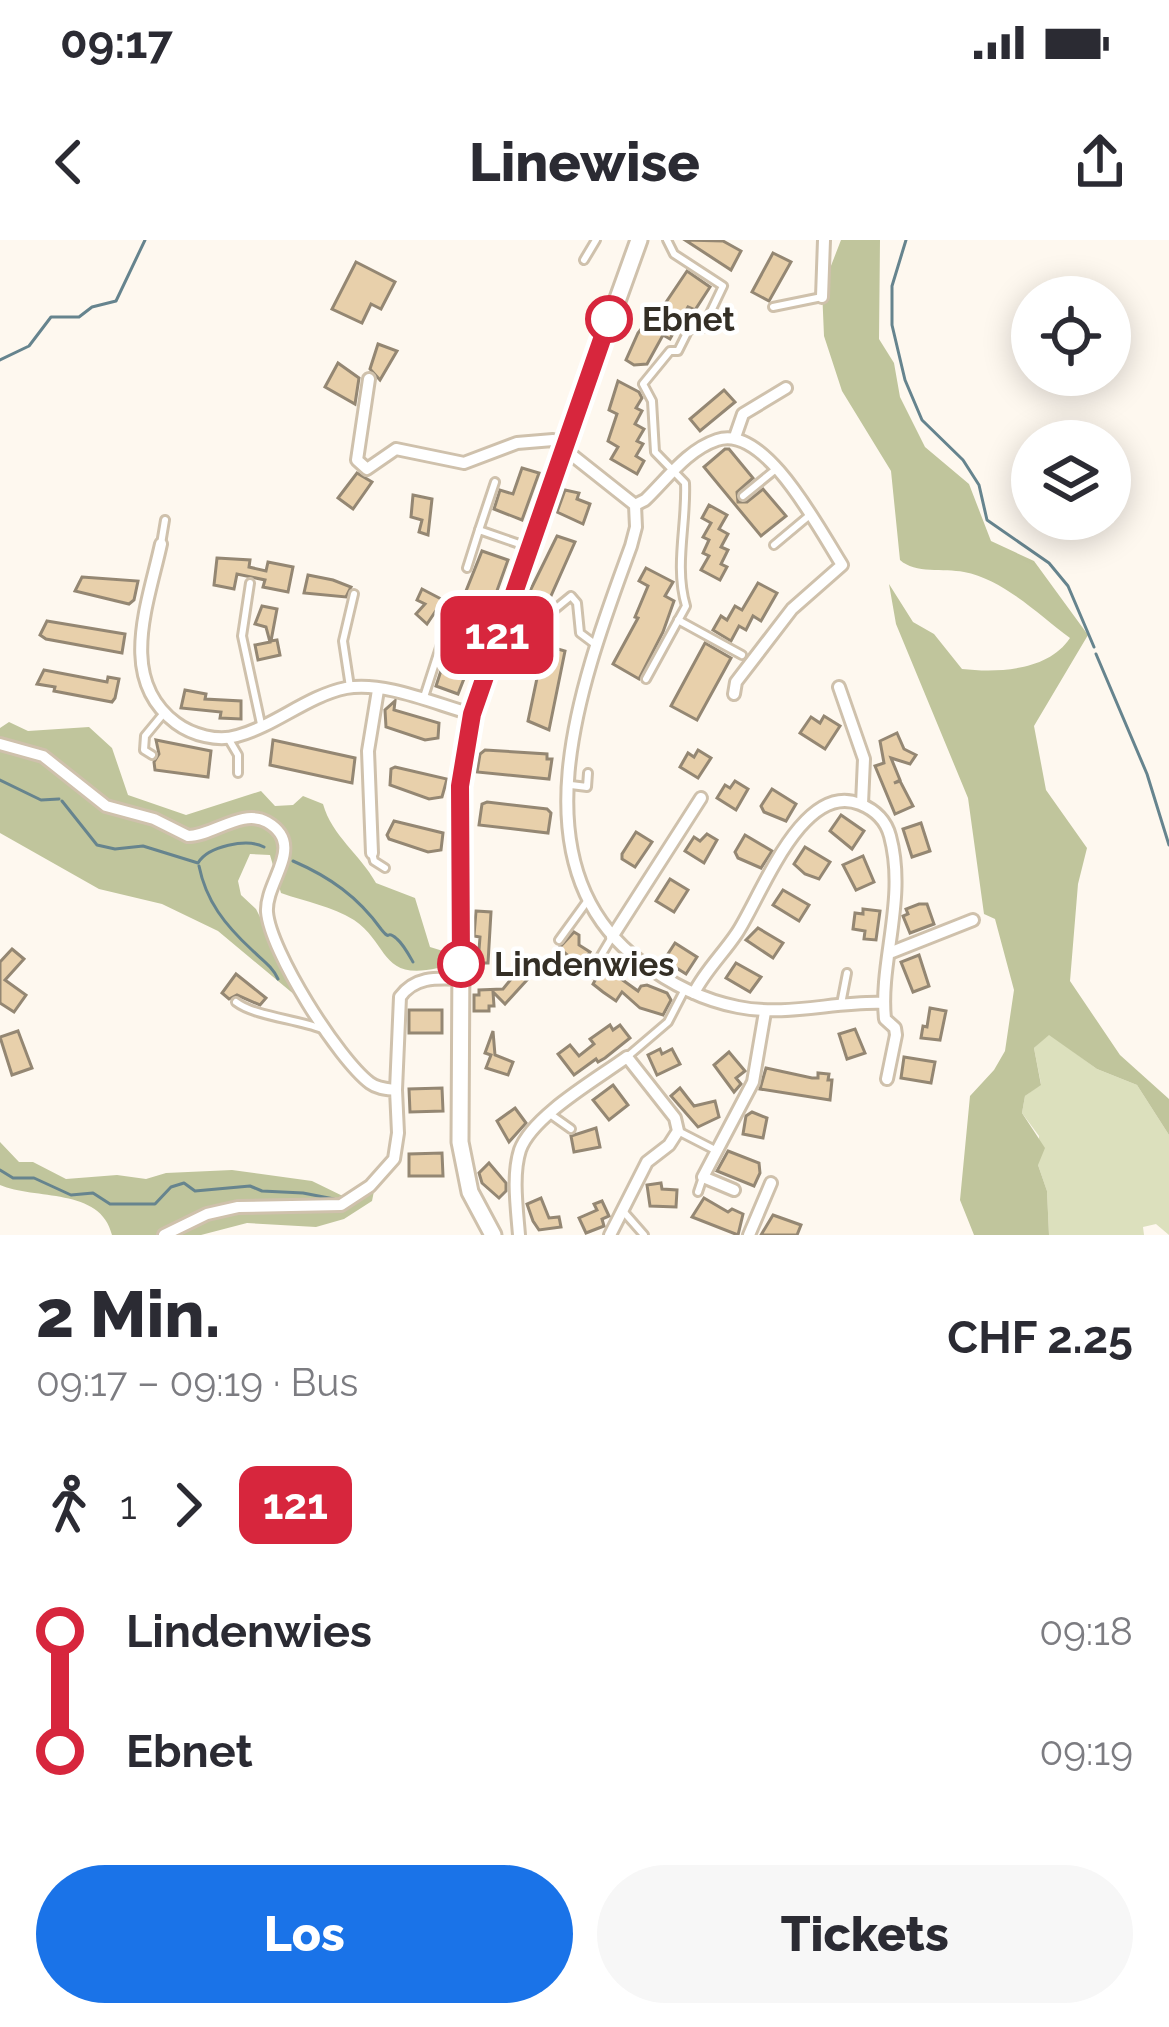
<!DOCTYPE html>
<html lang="de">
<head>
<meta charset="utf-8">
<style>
  body { margin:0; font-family:Raleway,sans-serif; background:#f7f7f7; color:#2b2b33; height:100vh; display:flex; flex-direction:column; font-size:45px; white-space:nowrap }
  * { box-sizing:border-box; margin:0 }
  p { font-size:39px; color:#7c7c81 }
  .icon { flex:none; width:66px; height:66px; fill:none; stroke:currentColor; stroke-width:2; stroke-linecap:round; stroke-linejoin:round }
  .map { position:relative; height:995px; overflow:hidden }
  .drawer { display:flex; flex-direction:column; background:#fff; flex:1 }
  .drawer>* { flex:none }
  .badge { padding:0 24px; border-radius:18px; font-size:42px; line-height:78px }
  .tools { position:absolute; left:1011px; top:36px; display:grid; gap:24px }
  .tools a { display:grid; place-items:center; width:120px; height:120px; border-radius:50%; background:#fff; box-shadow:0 6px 30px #0003; font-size:60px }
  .map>.badge { position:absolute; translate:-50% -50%; box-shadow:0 0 0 6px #fff }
  .legs { display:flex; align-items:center; gap:18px; height:132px; padding:0 36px; font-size:39px }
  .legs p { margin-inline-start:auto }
  .headline { display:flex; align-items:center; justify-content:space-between; height:204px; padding:0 36px }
  h1 { font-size:66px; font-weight:800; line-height:90px }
  .cta { display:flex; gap:24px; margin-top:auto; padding:24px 36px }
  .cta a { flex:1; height:138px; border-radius:72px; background:#1a73e8; color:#fff; font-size:48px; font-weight:800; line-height:138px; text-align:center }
  .cta a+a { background:#f7f7f7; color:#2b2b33 }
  ul { padding:0 36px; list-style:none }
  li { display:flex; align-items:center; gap:42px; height:120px; font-size:45px }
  li i { display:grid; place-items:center; width:18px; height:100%; margin:0 15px; background:currentColor }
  li i::after { content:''; width:30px; height:30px; margin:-15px; border:9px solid; border-radius:50%; background:#fff }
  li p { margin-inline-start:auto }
  li:first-child i { background:linear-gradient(#0000 50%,currentColor 0) }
  li:last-child i { background:linear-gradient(currentColor 50%,#0000 0) }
  .status { display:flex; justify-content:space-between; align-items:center; height:84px; padding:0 60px; background:#fff; direction:ltr }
  .status svg { height:33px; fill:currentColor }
  header { display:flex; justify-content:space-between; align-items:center; height:156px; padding:0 36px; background:#fff; font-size:54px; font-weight:800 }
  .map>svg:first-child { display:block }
</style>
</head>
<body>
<div class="status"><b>09:17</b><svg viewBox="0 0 49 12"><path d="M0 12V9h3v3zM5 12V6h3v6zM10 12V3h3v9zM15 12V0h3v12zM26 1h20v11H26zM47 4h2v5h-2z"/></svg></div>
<header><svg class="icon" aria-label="back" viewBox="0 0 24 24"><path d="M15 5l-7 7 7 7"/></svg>Linewise<svg class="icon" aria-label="share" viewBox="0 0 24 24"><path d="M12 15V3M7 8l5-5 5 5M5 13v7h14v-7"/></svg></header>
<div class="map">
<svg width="1169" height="995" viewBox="0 0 1169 995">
  <rect width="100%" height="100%" fill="#fef8ef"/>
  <polygon fill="#dce0bd" points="1049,794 1097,829 1137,845 1169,895 1169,995 1156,984 1143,987 1144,995 1049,995 1047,951 1038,925 1039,896 1022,873 1025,856 1041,844 1034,808"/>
  <g fill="#c0c59c">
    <path d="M841,0H880L879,99L894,123L900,157L925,207L969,244L991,301L1034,321L1088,395L1034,486L1046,550L1087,608L1078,644L1070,741L1120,815L1169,859V895L1137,845L1097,829L1049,795L1034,808L1041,845L1025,856L1022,873L1045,908L1038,925L1047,951L1049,995H974L960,960L970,856L994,830L1005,811L1014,750L995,679L984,674L968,558L896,384L889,344L913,382L934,394L962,429C998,433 1048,431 1070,398C1039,375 1003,339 964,332C944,328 915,334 900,320L891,231L842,151L824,96L822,49Z"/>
    <path d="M9,482L28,491L89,487L112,508L128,555L186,575L261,551L275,566L293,565L303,556L323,564C332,596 360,614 376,643L415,658L430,707L443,711L444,720L438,728C380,741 390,705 354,680C332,666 306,662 281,653L270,615L250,614L238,641L241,655L256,669L302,761L218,691L162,664L99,649L0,593V488Z"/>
    <path d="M0,902L19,922H33L66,939L117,935L146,939L166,933L232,930L312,941L353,961L375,946L372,961L344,979L316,987L247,983L201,995H112C101,947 34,960 0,945Z"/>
  </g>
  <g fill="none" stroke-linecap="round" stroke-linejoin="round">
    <g stroke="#66848e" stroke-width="3">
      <polyline points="906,0 892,46 892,85 905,140 922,180 963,220 979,245 987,280 1049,323 1068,346 1094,407"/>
      <polyline points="0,120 29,106 51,77 79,77 92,67 116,61 145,0"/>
      <polyline points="1096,414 1147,534 1169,605"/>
      <polyline points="0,540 41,560 59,559"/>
      <path d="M62,561L97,605L115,609L143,606L198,623C208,606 247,598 264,607"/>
      <path d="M293,621C330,637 358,657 381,689C392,703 385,688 397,699C403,704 409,715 413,722"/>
      <path d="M199,626C206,661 225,685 252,710C262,720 272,726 278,739"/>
      <polyline points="0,930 13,938 34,938 71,955 93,953 110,964 155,964 171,947 184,943 195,951 250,946 262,951 303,953 334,959"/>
    </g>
  </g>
  <g fill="#e8d0ab" stroke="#948773" stroke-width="3">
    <polygon points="685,0 723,1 741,11 731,30"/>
    <polygon points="773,13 791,22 769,61 752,52"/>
    <polygon points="356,22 395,42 381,69 371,64 362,83 332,69"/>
    <polygon points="687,31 710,47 695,70 688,67 670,99 663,95 647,124 634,125 626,120 638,93 648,80 652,83"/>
    <polygon points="378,104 397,111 380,140 370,129"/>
    <polygon points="338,123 359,138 355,164 325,147"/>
    <polygon points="618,141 639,152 642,158 636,168 642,171 635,184 644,189 637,201 643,204 636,216 644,221 637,234 611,219 618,207 608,201 617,174 609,170"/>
    <polygon points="724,150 735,162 700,191 690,179"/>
    <polygon points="725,209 729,209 753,238 737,252 738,262 747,262 763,249 786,276 761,296 704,227"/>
    <polygon points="522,228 539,233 522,280 494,269 500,250 513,254"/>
    <polygon points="357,233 372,242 353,269 338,258"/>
    <polygon points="565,250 579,253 577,259 590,264 583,284 557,272"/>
    <polygon points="413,255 432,259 428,295 419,292 422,280 411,277"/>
    <polygon points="709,265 727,275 719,289 728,294 721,307 728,310 721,324 727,327 720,340 701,330 709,316 703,313 709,300 703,297 711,283 702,278"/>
    <polygon points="557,296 575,302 546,367 529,361 528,355"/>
    <polygon points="482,311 508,320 494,359 480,354 473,373 487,379 478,402 450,391"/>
    <polygon points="217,318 250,320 249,327 266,331 268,322 293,327 288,352 263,347 265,340 237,334 234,349 214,345"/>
    <polygon points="646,328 673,342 665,356 674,361 663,392 639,439 613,424 638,378 635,377 648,346 639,341"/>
    <polygon points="308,335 333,340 351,347 346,357 304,353"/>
    <polygon points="82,337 138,341 134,360 129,364 75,351"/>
    <polygon points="758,343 777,353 761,381 753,376 746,390 739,386 731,401 713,390 721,376 727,380 735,366 742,370"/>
    <polygon points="422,349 443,360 427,384 416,374 425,364 417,360"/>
    <polygon points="262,366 277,369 271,401 277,400 280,415 258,420 255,405 270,402 266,387 255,384"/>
    <polygon points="47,381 125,394 122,413 46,399 40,395"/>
    <polygon points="705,403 731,418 697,480 671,466"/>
    <polygon points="544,405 565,411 549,490 528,481"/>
    <polygon points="448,409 472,418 458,454 436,446"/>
    <polygon points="44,430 107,442 108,437 119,439 115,458 112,462 54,451 55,447 37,444"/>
    <polygon points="185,450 206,454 205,459 241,461 241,479 220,478 221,472 181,468"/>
    <polygon points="395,461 394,470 439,483 438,498 425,500 386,487 385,470"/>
    <polygon points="824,476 840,486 825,509 800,493 811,477 820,483"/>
    <polygon points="897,493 904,509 916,515 910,524 891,518 900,540 894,543 900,541 913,566 895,574 875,526 884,523 880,501"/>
    <polygon points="156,500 211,511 208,537 155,530 154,522 159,514"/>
    <polygon points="273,500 355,518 352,543 270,525"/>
    <polygon points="485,510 547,514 547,519 552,519 549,539 477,532 480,514"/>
    <polygon points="698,510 711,518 698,538 680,527 688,513 694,517"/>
    <polygon points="395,527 447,539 442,557 429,559 390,545 391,529"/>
    <polygon points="735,541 748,549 736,570 717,558 725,545 730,548"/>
    <polygon points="772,549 796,564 786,581 764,572 761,566"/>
    <polygon points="487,562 547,569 551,573 548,593 479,585 482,564"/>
    <polygon points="841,575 864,591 852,609 830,591"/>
    <polygon points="394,581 443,593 441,610 428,612 389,599 387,595"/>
    <polygon points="921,583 930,611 912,617 903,589"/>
    <polygon points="636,592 652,602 635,627 622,619 622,614"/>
    <polygon points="707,594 717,600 704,623 685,611 694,597 700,601"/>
    <polygon points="745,595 772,611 761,628 738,618 735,612"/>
    <polygon points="805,607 830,622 819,639 805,634 794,624"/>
    <polygon points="863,616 874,642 856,650 843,625"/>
    <polygon points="670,639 688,650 674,672 656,661"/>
    <polygon points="783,650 809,665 799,681 773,665"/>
    <polygon points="919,664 927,664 934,684 910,693 903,676 908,674 906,669"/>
    <polygon points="863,669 880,671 876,700 864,699 865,691 853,689 855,673 863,674"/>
    <polygon points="476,671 491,672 488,723 478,723 480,697 474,696"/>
    <polygon points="758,688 783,703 773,718 746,700"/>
    <polygon points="574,692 579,695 579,705 590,712 580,726 559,708"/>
    <polygon points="675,703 697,717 686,734 664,720"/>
    <polygon points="12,709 24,719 5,740 26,755 14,772 0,763 0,722"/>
    <polygon points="919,715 929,746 913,752 901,722"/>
    <polygon points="526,721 536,730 505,764 493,752 494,766 489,766 489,771 474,771 474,755 479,755 479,750 503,749"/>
    <polygon points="736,723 761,737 750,752 726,738"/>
    <polygon points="603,726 638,751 641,746 647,745 667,753 671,760 663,775 640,768 622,752 616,761 603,752 593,744"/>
    <polygon points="236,734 266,758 260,765 237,755 229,759 222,753"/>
    <polygon points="930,768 946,771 940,800 921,798 923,786 927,787"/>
    <rect x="409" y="770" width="33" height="23"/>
    <polygon points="610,785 613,790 620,785 630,798 605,818 598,822 596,819 574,835 558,814 570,805 579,816 594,804 590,799"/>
    <polygon points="855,789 865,813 847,819 839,794"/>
    <polygon points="18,791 32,828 12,835 0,797"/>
    <polygon points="493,791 495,815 513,822 508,835 486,828 491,815 485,813"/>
    <polygon points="660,809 662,814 672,809 680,824 657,835 648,815"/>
    <polygon points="729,812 745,831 736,838 741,844 734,852 714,825"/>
    <polygon points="904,817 935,822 931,843 901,838"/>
    <polygon points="766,828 812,838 818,838 818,833 829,834 828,840 832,840 830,860 760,849"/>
    <polygon points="613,845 628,865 609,880 593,860"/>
    <polygon points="442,848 443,871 410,872 409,849"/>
    <polygon points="680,848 694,866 715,861 719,877 698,887 671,856"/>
    <polygon points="515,868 526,883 509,902 497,881"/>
    <polygon points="752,872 767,878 763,898 743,894 746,876"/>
    <polygon points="596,888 600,907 574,912 571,896"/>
    <polygon points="728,911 759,923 760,933 754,946 717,931"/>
    <polygon points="442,913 443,936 409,936 409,914"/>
    <polygon points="489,923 506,943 506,951 499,958 482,943 479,933"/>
    <polygon points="661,943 662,949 677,950 676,967 650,966 647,945"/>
    <polygon points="541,958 549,978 559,977 561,987 539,990 533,981 527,964"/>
    <polygon points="704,958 728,972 732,969 743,974 738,995 692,977"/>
    <polygon points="602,961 609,976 602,979 604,986 586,993 579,978 597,970 594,964"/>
    <polygon points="773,975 801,985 797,995 761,995"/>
  </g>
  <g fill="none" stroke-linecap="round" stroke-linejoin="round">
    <g stroke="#cfc1ac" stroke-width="12">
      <g id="lane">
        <polyline points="584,20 596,0"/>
        <polyline points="773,67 822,57"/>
        <polyline points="743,256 776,229"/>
        <polyline points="479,290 495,242"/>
        <polyline points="161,304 165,280"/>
        <polyline points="774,305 811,274"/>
        <polyline points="467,328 479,290 528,307"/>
        <polyline points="250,343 242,396 261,484"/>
        <polyline points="678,380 742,415"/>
        <polyline points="528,403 543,379 571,356 577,363 580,393 596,405"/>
        <path d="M646,439L686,366C674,326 687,283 685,243L655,212L652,161L643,144L670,111H678L689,89L703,88L723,46L674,14L667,0"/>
        <polyline points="350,447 343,401 354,354"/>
        <polyline points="424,457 444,395"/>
        <polyline points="228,498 238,515 238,533"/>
        <polyline points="152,515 144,510 145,496 164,473"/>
        <polyline points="571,545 587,547 588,533"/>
        <polyline points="372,613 374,621 385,628"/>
        <polyline points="559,700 588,660"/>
        <polyline points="590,734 612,697"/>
        <path d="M236,762C254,776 296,779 322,789"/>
        <polyline points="841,764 847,733"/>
        <polyline points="627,817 668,782 685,749"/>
        <polyline points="550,874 571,889"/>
        <polyline points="678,891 715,910"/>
        <polyline points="698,952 703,937"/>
        <polyline points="623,971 644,995"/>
      </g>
    </g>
    <g stroke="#cfc1ac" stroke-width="16">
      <g id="street">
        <polyline points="822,57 824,0"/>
        <path d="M369,139L357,220L367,229L396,209L464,223L517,203L553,200L635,265L636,287L631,306C586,430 509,622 640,721C669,743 702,760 738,767C787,777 835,761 884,763"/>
        <polyline points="735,197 743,174 786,148"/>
        <path d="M635,265L645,260C667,239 687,210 717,200C765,183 820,291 842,325L792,369L736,442L734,454"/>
        <path d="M161,304C148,364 117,439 176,483C192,495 218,502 237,496C275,486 307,456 346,448C385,441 435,464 472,474"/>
        <polyline points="839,447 864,519 862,564"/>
        <path d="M0,504L43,516L106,566L154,579L188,596C213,596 242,568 267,582C307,605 265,641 267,672C270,711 338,819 370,843C378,849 387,849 396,850L398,893L394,919L370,946L341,965L238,967L207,974L164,995"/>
        <polyline points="372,613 368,511 378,450"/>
        <polyline points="612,697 701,558"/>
        <polyline points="892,712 973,680"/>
        <path d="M694,753C705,731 723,714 737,693C761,657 802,540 860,564C875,570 886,581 890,596C907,659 879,722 885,779L895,788L896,795L887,839"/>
        <path d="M396,850L400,757C415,736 437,738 461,739"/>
        <polyline points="734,950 703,937 753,842 765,772"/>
        <path d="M519,995C517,969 512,935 520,910C532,876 597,839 627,817L675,878L678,891L669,905L647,922L610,995"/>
        <polyline points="749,995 771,943"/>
      </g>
    </g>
    <g stroke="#cfc1ac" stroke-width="21">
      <polyline id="secondary" points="493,995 470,952 460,902 462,526 472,474 493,406 639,0"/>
    </g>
    <use href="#lane" stroke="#fff" stroke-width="6"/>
    <use href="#street" stroke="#fff" stroke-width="10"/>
    <use href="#secondary" stroke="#fff" stroke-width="15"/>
  </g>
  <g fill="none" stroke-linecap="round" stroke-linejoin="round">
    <g stroke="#fff" stroke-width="27">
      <polyline id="line-1" points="461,724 460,546 472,474 609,79"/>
    </g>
    <use href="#line-1" stroke="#d7263d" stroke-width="18"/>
  </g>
  <g fill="#fff" stroke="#d7263d" stroke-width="6">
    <circle cx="609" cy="79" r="21"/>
    <circle cx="461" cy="724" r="21"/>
  </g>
  <g text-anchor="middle" stroke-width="9" stroke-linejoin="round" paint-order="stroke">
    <g font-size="33" font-weight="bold" fill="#342f26" stroke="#fff" text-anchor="start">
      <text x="642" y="91">Ebnet</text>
      <text x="494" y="736">Lindenwies</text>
    </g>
  </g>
</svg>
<div class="tools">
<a><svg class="icon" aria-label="locate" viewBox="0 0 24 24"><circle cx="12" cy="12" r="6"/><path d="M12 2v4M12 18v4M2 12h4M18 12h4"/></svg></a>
<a><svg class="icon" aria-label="layers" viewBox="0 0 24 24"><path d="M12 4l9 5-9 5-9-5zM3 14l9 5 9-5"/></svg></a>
</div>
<b class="badge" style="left:497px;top:395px;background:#d7263d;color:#fff">121</b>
</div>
<section class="drawer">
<div class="headline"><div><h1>2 Min.</h1><p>09:17 – 09:19 · Bus</p></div><b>CHF 2.25</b></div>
<div class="legs"><svg class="icon" aria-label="walk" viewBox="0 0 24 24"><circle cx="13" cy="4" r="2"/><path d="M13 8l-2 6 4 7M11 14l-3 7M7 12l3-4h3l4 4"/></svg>1<svg class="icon" aria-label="forward" viewBox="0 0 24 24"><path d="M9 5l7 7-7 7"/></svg><b class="badge" style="background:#d7263d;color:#fff">121</b></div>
<ul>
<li><i style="color:#d7263d"></i><b>Lindenwies</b><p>09:18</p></li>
<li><i style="color:#d7263d"></i><b>Ebnet</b><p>09:19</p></li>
</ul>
<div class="cta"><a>Los</a><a>Tickets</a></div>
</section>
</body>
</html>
